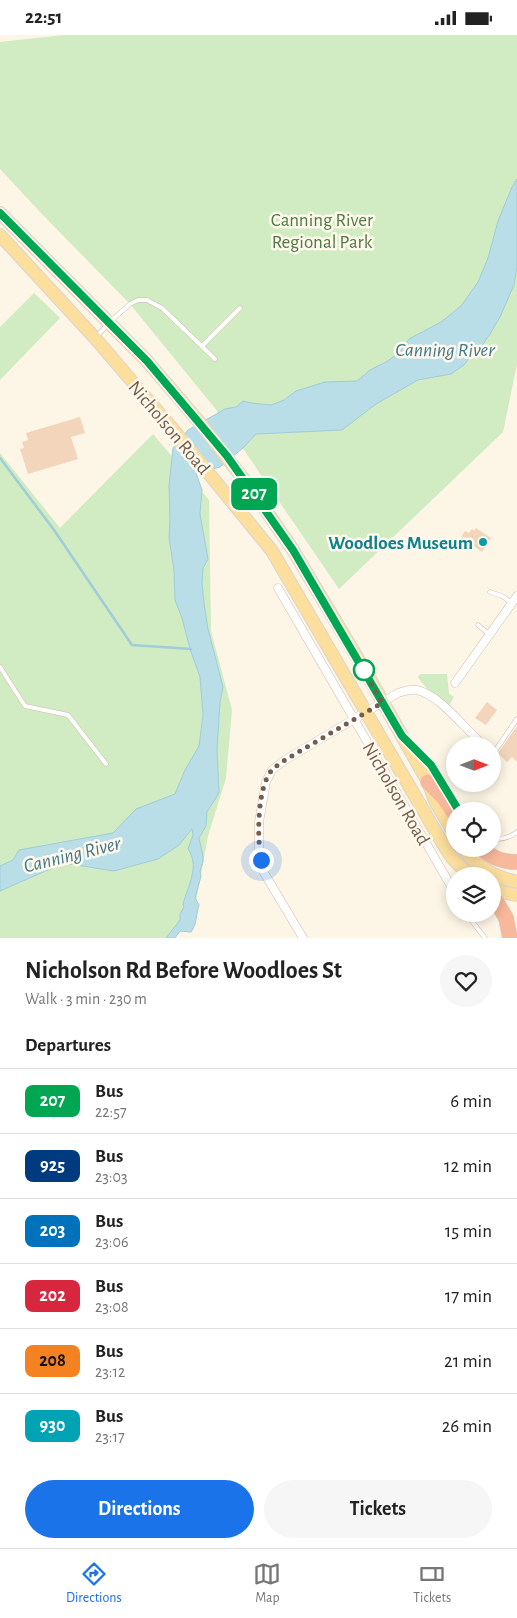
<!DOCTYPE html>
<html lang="en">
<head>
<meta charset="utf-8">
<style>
  body { margin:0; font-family:"Alegreya Sans",sans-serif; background:#f6f6f6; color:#222; height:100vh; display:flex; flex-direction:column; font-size:19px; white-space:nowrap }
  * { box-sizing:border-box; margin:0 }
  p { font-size:16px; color:#767676 }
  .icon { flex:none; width:28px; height:28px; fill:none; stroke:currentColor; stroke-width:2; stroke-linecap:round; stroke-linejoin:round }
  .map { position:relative; height:903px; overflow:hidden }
  .side { display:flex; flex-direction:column; background:#fff; flex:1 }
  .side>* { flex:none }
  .badge { padding:0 10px; border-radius:8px; font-size:18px; line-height:32px }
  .needle { width:32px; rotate:90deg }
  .tools { position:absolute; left:446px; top:702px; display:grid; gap:10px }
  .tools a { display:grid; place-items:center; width:55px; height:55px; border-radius:50%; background:#fff; box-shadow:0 2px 12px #0003; font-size:25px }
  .you { position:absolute; width:25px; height:25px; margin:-12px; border:4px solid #fff; border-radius:50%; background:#1a73e8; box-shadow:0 0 0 8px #1a73e833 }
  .map>.badge { position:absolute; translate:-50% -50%; box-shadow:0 0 0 2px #fff }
  h2 { padding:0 25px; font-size:19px; line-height:45px }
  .round { display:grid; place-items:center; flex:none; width:52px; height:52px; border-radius:26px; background:#f6f6f6 }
  .summary { display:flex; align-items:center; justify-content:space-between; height:85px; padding:0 25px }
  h1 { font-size:24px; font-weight:700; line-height:38px }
  .action { display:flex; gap:10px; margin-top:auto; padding:10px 25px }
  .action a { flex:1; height:58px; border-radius:30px; background:#1a73e8; color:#fff; font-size:20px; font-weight:700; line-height:58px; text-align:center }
  .action a+a { background:#f6f6f6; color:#222 }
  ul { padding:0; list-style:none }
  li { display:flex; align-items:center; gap:15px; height:65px; padding:0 25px; border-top:1px solid #e0e0e0 }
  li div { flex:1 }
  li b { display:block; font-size:19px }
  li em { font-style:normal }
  li .badge { min-width:55px; font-weight:700; text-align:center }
  .status { display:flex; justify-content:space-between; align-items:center; height:35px; padding:0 25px; background:#fff; direction:ltr }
  .status svg { height:14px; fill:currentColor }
  .dock { display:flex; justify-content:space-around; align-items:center; height:70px; border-top:1px solid #e0e0e0; background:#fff; font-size:14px; color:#767676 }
  .dock a { display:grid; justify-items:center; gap:2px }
  .dock .on { color:#1a73e8 }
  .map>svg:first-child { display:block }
</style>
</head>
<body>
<div class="status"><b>22:51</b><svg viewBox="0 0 49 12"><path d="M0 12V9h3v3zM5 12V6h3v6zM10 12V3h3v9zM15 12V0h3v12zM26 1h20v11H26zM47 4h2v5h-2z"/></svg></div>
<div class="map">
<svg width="517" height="903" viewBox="0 0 517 903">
  <rect width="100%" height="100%" fill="#fdf5e5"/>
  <g fill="#d1ebc3">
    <polygon points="64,0 517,0 517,329 503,397 339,554 218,377 130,269 40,177 0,134 0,7"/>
    <polygon points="34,258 60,283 0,345 0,292"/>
    <polygon points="153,399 209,465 211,596 232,675 226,743 208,801 196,867 172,903 0,903 0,418 60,493"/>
    <path d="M420,639H447L449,659L454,662L448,672C438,662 425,654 418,642Z"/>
  </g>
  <path fill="#b9dee7" stroke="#9fcdd9" d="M517,144V232L514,250L500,282L490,299L479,315L471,321L464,330L451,339L418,345L376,369L342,395L256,399L243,413L220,432L196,438L202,455L200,479L208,524L203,533L202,549L204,568L208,594L223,652L220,667L217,714L219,758L207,777L206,791L199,803L203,821V827L200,836L201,841L195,863L199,870C196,879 197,889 191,897L180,896L175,903H166L180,885V879L184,872L183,869C188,851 200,831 188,814L193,800L192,794L179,810L158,824L114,836L64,828L0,856V831L13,825L19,815L113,798L136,774L175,759L185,735L199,711L203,680L200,642L190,614L182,583L175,565L174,535L169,503L170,485L169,451L173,413L188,395L225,374L236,372L243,366L251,368L271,370L284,365L296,356L325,347L357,346L370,335L386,327L399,318L409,304L441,287L461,271L478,247L488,223L498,186L512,152Z"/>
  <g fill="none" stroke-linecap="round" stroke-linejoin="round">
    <polyline stroke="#9fcdd9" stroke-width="2.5" points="0,423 54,495 132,610 191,614"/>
  </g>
  <g fill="#f3d5bc">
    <polygon points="80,382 85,398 71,402 78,424 28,439 20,414 24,413 22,407 28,405 26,398"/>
    <polygon points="476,493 491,503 482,517 461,502 465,496 469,498 472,494 474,496"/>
    <polygon points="487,667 497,675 486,690 475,683"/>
    <polygon points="517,691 517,727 512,722 507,727 498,718"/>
  </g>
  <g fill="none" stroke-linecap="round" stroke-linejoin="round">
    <g stroke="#cfbdab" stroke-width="5">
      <g id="lane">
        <polyline points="97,301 113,284 130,269 138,265 147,265 162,273 215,324"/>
        <polyline points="202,311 240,273"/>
        <polyline points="490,557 502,561 512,568"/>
        <polyline points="478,590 490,600"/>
        <polyline points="0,632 25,671 68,680 106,729"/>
        <polyline points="478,705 485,711"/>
        <polyline points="416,715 431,730 444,754"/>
        <polyline points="493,719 517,684"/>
        <path d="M492,804C502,805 509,803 517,797"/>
        <polyline points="468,881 485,903"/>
      </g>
    </g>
    <g stroke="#cfbdab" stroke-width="9">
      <g id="street">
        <polyline points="278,553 455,858"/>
        <polyline points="455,648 517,561"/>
        <polyline points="467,879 468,881"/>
        <path d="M303,903L263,836L259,813V787L266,747L272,735L285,725L398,658C404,656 410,654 417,655C439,660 461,689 478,705"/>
      </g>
    </g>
    <g stroke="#dbd5d0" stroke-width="14">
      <g id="primary">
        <polyline points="0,178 147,326 200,388 252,455 293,515 363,632 428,747 436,768 455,800"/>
        <polyline points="0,200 95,303 171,392 272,516 443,809 453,824 470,841"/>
        <path d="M464,814C477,833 495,842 517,847"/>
        <polyline points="492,855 517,860"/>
      </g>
    </g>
    <g stroke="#dbd5d0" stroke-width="16">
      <g id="highway">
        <polyline points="428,747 444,763 455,780"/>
        <path d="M482,814C493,823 502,827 517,827"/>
        <polyline points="492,859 506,883 510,903"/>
      </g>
    </g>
    <use href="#lane" stroke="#fff" stroke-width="4"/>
    <use href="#street" stroke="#fff" stroke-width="8"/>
    <use href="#primary" stroke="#fcde9d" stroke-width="12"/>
    <use href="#highway" stroke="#f8b89b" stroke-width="15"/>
  </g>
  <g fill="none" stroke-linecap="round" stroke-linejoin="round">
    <g stroke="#fff" stroke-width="11">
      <polyline id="line" points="0,178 147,326 227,421 293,515 402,701 431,730 459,776"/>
    </g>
    <use href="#line" stroke="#00a651" stroke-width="8"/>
    <path stroke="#765c4a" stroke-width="5" stroke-dasharray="0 9" d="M261,825C257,803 257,752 272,735C276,731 281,728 285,725L382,668L362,632L364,635"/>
  </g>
  <circle fill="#0f9aa8" stroke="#fff8ec" stroke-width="2" cx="483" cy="507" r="5"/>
  <circle fill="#fff" stroke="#00a651" stroke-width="2.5" cx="364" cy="635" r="10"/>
  <g text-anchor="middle" stroke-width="5" stroke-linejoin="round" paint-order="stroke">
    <g font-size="19" fill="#4f7c42" stroke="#fff8ec">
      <text x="322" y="191">Canning River<tspan x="322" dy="22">Regional Park</tspan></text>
    </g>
    <g font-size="19" fill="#765c4a" stroke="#fff8ec">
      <text transform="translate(170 392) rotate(50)" y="7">Nicholson Road</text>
      <text transform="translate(397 758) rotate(60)" y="7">Nicholson Road</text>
    </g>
    <g font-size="19" font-weight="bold" fill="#0d838f" stroke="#fff8ec" text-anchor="end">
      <text x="473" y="514">Woodloes Museum</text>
    </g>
    <g font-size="20" font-style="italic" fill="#437a8a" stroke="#fff8ec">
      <text x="445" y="321">Canning River</text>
      <text transform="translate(72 819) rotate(-14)" y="7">Canning River</text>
    </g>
  </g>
</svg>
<div class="tools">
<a><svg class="needle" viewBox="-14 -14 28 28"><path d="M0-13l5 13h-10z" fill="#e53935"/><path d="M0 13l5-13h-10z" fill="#767676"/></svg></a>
<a><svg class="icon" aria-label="locate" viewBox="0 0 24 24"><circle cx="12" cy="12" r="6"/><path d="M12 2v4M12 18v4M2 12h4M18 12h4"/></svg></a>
<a><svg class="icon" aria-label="layers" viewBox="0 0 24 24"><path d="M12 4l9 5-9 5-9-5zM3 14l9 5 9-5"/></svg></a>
</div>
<div class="you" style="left:261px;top:825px"></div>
<b class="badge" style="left:254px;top:459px;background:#00a651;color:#fff">207</b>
</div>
<section class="side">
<div class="summary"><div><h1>Nicholson Rd Before Woodloes St</h1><p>Walk · 3 min · 230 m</p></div><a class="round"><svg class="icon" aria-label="heart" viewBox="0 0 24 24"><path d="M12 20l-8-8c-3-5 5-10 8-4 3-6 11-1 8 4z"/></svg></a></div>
<h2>Departures</h2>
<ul>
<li><span class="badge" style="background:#00a651;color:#fff">207</span><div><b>Bus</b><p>22:57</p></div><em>6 min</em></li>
<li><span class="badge" style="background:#003b80;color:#fff">925</span><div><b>Bus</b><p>23:03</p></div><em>12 min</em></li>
<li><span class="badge" style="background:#0072bc;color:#fff">203</span><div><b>Bus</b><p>23:06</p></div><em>15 min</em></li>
<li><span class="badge" style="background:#d7263d;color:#fff">202</span><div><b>Bus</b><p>23:08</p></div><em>17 min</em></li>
<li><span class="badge" style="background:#f58220;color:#111">208</span><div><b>Bus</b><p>23:12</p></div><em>21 min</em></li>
<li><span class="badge" style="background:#00a3b4;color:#fff">930</span><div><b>Bus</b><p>23:17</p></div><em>26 min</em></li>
</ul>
<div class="action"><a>Directions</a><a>Tickets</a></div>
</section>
<nav class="dock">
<a class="on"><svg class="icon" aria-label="directions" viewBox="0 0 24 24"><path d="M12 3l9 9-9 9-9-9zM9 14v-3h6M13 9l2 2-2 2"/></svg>Directions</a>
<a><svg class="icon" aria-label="map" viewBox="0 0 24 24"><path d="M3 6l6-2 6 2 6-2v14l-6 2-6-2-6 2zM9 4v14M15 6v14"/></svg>Map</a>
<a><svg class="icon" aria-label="tickets" viewBox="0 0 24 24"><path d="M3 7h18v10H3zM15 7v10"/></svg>Tickets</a>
</nav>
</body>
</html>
